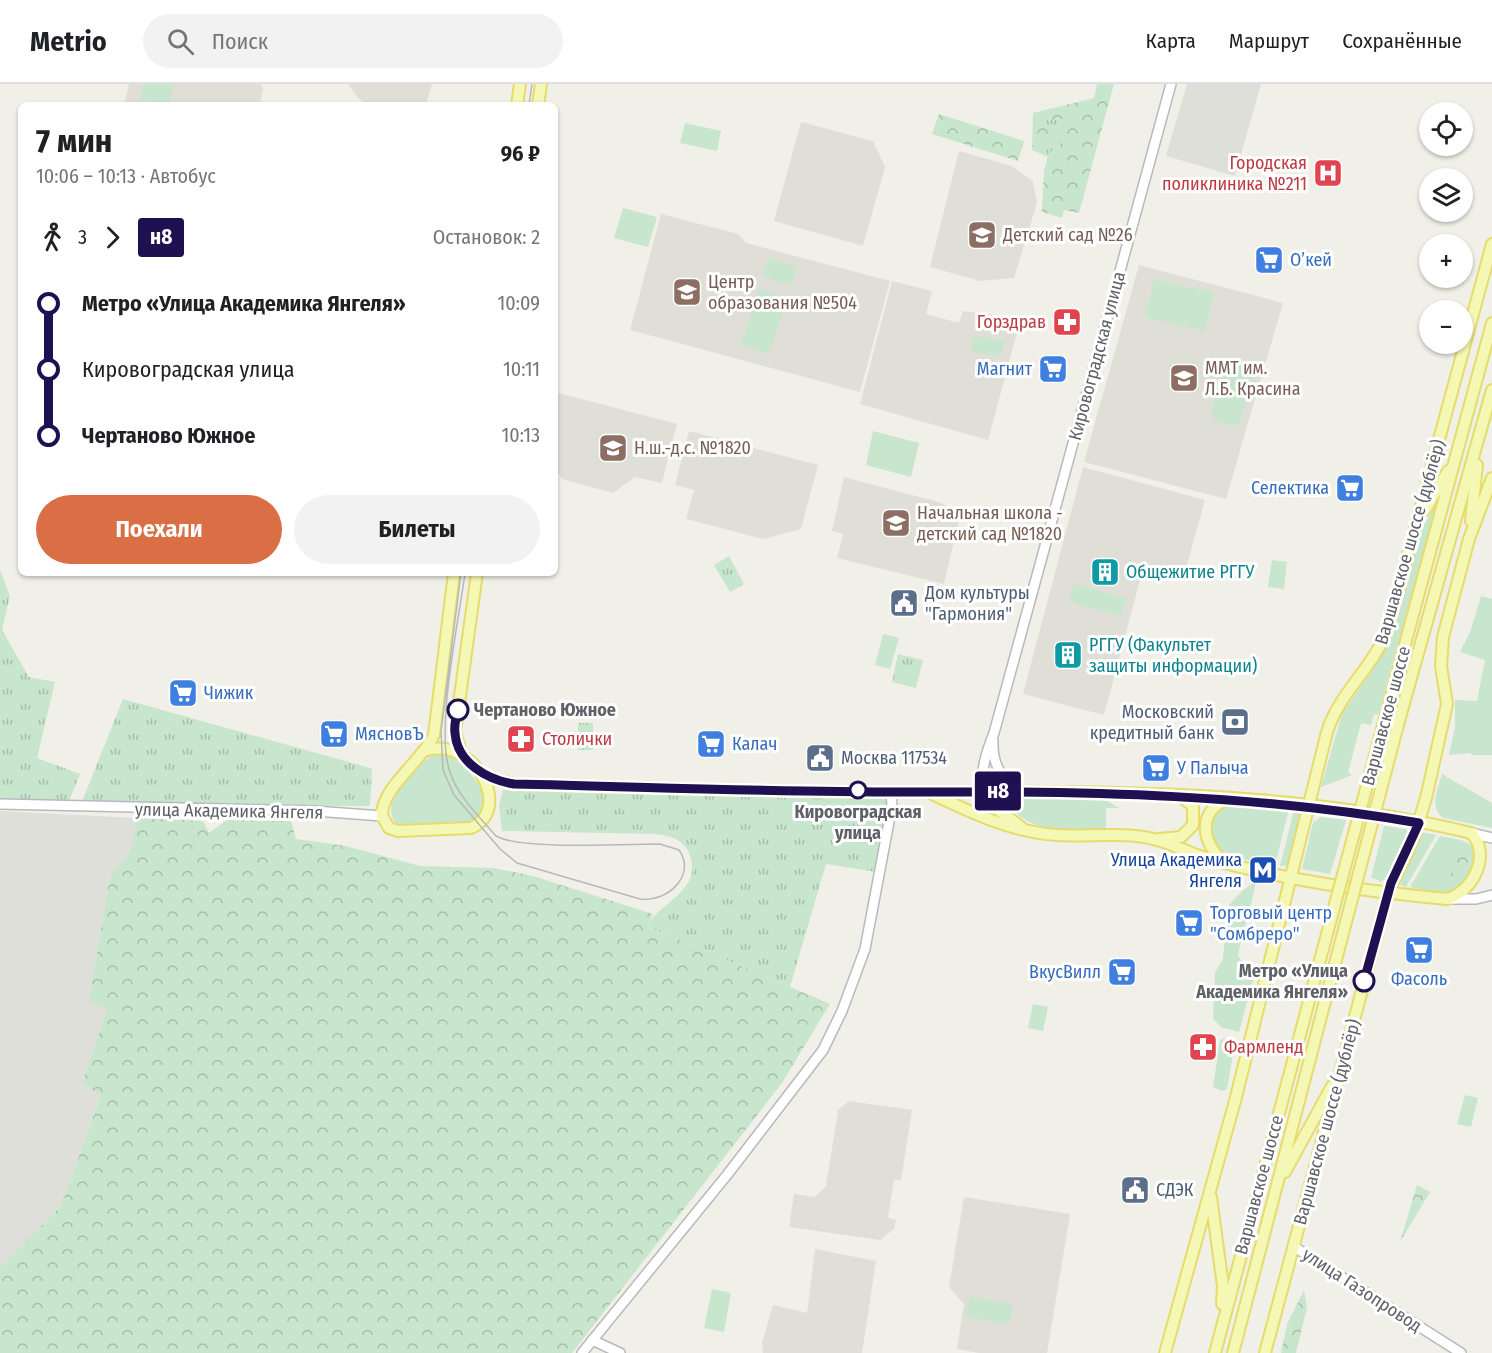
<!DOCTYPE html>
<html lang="ru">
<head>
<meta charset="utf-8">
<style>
  body { margin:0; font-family:"Fira Sans Condensed",sans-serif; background:#f2f2f2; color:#202124; height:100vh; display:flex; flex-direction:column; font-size:22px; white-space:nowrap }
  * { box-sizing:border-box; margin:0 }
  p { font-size:20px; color:#757577 }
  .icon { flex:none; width:33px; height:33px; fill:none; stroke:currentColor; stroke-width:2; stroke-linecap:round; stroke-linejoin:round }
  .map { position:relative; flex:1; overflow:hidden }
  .details { position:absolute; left:18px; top:18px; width:540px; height:474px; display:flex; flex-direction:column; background:#fff; border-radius:9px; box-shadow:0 2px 4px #0004 }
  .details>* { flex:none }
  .badge { padding:0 12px; border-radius:4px; font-size:21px; line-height:39px }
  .controls { position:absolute; left:1419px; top:18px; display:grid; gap:12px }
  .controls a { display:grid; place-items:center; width:54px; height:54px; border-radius:50%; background:#fff; box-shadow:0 2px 4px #0004; font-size:30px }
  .map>.badge { position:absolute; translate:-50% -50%; box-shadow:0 0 0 3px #fff }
  .legs { display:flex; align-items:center; gap:9px; height:66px; padding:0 18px; font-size:20px }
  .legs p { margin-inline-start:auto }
  .summary { display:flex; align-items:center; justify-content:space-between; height:102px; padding:0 18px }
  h1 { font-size:33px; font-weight:700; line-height:45px }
  .primary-button { display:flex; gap:12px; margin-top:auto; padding:12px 18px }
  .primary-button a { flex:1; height:69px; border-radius:36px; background:#da6e44; color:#fff; font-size:24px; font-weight:700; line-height:69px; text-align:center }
  .primary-button a+a { background:#f2f2f2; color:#202124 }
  ul { padding:0 18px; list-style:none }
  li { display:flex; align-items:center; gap:21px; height:66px; font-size:22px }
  li i { display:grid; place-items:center; width:9px; height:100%; margin:0 8px; background:currentColor }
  li i::after { content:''; width:15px; height:15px; margin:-8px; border:4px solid; border-radius:50%; background:#fff }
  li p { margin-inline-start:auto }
  li:first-child i { background:linear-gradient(#0000 50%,currentColor 0) }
  li:last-child i { background:linear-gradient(currentColor 50%,#0000 0) }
  header { display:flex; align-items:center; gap:36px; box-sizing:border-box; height:84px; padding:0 30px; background:#fff; border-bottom:2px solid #e0e0e0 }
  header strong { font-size:28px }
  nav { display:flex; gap:33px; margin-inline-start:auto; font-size:21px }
  .search { width:420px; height:54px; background:#f2f2f2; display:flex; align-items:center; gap:15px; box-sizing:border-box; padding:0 21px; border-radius:33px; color:#757577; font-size:22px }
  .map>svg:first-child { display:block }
</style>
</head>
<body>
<header>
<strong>Metrio</strong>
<div class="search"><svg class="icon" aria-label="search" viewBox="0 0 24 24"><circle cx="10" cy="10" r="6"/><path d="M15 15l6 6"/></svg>Поиск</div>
<nav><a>Карта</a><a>Маршрут</a><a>Сохранённые</a></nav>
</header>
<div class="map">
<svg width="1492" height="1269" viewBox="0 0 1492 1269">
  <defs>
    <pattern id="forest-crowns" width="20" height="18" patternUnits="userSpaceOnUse" patternTransform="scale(1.5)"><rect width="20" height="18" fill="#c8e5cd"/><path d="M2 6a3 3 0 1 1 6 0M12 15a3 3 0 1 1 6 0" fill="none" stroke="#a6bdaa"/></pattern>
    <pattern id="park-tufts" width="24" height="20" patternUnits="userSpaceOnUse" patternTransform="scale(1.5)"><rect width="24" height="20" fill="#c8e5cd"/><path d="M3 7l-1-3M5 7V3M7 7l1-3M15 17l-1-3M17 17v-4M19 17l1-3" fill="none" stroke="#a6bdaa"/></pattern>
  </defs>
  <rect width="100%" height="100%" fill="#f0f0e8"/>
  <g fill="#dfdfda">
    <polygon points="1187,0 1261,0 1235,92 1166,72"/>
    <polygon points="0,727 136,734 132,765 110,792 89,917 107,925 82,1000 101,1010 61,1122 0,1183"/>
  </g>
  <g fill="#e0dfd7">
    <polygon points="129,0 261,0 263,4 260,21 124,21"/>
    <polygon points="348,0 432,0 426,21 368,21 358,14"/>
    <polygon points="801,38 873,57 885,83 863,162 774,137"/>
    <polygon points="959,67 1012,82 1033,97 1037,119 1014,194 980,197 930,183"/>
    <polygon points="661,130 738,150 746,159 890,197 860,308 630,246"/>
    <polygon points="1139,181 1283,219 1226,415 1084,378"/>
    <polygon points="892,197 932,207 926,230 959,239 963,227 1021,234 988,356 860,320"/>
    <polygon points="555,308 677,340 662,399 635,393 613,409 562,395 555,384"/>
    <polygon points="689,347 818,381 801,445 763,455 686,435 694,406 675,401"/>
    <polygon points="1083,383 1205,416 1184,492 1144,481 1104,631 1023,610"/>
    <polygon points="844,393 942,419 960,432 944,500 837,474 843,450 832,447"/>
    <polygon points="849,1017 912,1026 901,1096 894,1096 888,1134 896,1136 894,1145 880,1156 789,1143 794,1110 815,1113 826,1102 838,1026"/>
    <polygon points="964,1113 1070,1130 1047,1269 979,1269 957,1265 964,1220 949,1203"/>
    <polygon points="815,1165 876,1177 862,1269 763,1269 762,1259 773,1221 807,1229"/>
  </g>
  <g fill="#c8e5cd">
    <polygon points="144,0 174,0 169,21 140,15"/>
    <polygon points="685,39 721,47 717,67 680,59"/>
    <polygon points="623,124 657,133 648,163 614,154"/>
    <polygon points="768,174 797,183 791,202 762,192"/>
    <polygon points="1154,195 1214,209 1205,247 1145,233"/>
    <polygon points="759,205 787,214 769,270 741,261"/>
    <polygon points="973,252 1004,257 1001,272 971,268"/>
    <polygon points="1230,278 1248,283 1253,291 1240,337 1234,342 1215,337 1211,330 1223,284"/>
    <polygon points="873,347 919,359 911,393 866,381"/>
    <polygon points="1438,416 1378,631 1374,630 1371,641 1361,639 1348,688 1352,691 1321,703 1342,630 1374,584 1388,558 1423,443"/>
    <polygon points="1272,476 1287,478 1284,505 1268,503"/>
    <polygon points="1074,500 1126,514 1121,532 1069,518"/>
    <polygon points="1481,512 1492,515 1492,671 1471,671 1471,669 1449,671 1455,643 1455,616 1477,617 1485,576 1460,568 1471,546"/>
    <polygon points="883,550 899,554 890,585 875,581"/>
    <path d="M441,668C451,670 456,675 464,683C482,700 491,718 472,739L411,742L397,740C375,720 420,674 441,668Z"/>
    <path d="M1442,690L1492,719V744L1443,734C1429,723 1438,705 1442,690Z"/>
    <path d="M997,710L1104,715L1119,724H1106V744C1062,752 1025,747 997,710Z"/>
    <path d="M1232,720L1289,725L1275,781C1242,774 1205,775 1212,732L1224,721Z"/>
    <polygon points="1294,726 1302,729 1289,781 1280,782"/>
    <polygon points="1321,733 1346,736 1330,790 1302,785 1313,739"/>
    <polygon points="1384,742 1406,745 1409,750 1385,795 1379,799 1379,796 1371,794"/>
    <polygon points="1421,748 1436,751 1406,803 1400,801"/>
    <path d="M1440,752C1449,754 1465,755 1472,762C1484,775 1468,804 1453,807C1440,810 1423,805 1410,803Z"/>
    <path d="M1256,797C1252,823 1242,846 1238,872L1254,892L1239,948L1221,943L1213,935L1215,889L1223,875L1228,822L1243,806Z"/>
    <polygon points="1033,920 1048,923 1043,947 1028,944"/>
    <polygon points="1225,954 1235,959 1227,1005 1222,1007 1213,1003 1220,956"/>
    <polygon points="1465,1011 1478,1014 1471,1043 1457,1040"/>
    <polygon points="712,1205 731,1209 724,1248 704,1244"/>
    <polygon points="970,1213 1013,1220 1009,1240 967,1233"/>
  </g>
  <g fill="url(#forest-crowns)">
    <polygon points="1097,0 1114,0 1079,129 1064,126 1062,134 1042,128 1044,86 1048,73 1032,66 1033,29 1094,14"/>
    <polygon points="939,30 1024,57 1018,77 932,50"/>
    <polygon points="136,734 203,737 209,749 227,736 291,737 296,755 346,762 420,782 494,784 533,792 653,830 647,842 830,920 782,999 572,1269 0,1269 0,1183 61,1122 101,1011 82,1000 107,925 89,917 110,792 132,765"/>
    <path d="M1470,763C1474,773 1472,785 1464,792L1458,787L1457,799L1451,804L1449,796L1458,766Z"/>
    <polygon points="1417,1101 1430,1108 1400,1158"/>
    <polygon points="1304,1206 1307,1223 1296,1269 1281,1269 1287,1240"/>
  </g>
  <g fill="url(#park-tufts)">
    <polygon points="1057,35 1067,35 1060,61 1046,71 1032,66 1035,56 1050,52 1045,37"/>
    <polygon points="729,472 744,500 730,508 714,481"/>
    <polygon points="0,486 10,512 2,546 29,593 55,598 37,674 80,690 68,720 0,718"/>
    <polygon points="898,570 923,576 916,604 892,598"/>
    <polygon points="123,615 370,684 372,686 370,722 81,720"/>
    <rect x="578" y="639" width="15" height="27"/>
    <path d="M511,705L885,713L891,716L876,788L826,780L790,903L647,842C660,818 702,807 690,772C685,755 671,752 654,750L502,747L499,722L503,706Z"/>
  </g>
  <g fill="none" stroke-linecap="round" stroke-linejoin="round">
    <g stroke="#b8b9bd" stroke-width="12">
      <g id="minor">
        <path d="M993,657C992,680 1001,696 1022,707"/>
        <path d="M982,707C981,685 986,669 994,649L1171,0"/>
        <polyline points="0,720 315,727 382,732"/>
        <polyline points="1471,749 1492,754"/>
        <polyline points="1449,815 1476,815 1492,811"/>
        <polyline points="1293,1162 1461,1269"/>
        <polyline points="592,1256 620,1269"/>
        <polyline points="582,1269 727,1091 823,966 842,927 865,865 892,722 891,707"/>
      </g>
    </g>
    <g stroke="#e5dc6c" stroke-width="14">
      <g id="major">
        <polyline points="517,21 520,0"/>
        <polyline points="538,21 541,0"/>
        <polyline points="1425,426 1448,387"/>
        <polyline points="1471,437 1477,381"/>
        <polyline points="1385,634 1492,239"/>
        <polyline points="1399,637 1492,306"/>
        <path d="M424,667C474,650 514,726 471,744L398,747L389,744L382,732C381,704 422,677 434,651L454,489"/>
        <polyline points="462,671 455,648 477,489"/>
        <path d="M480,688L489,694L514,700C652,703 791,709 929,708C1109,707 1295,706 1471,749C1492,770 1473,808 1447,815C1364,807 1280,796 1200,772C1185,767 1172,760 1157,756C1129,747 1087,753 1057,751C1010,748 970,728 928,708"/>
        <polyline points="982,707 997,725 1021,743"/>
        <polyline points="1159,755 1181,753 1193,741 1193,722 1180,712"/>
        <path d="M1223,777C1202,759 1197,728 1226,716"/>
        <polyline points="1285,1088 1332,1002"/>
        <polyline points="1211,1113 1223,1202 1222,1220"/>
        <path d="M1165,1269L1235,1017L1327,648C1340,607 1373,585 1388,544L1492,160"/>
        <polyline points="1215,1269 1313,902"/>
        <polyline points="1233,1269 1328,906"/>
        <polyline points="1265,1269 1388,809 1413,756 1426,714 1447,620 1441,582 1443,553 1469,455 1492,394"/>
      </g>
    </g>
    <use href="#minor" stroke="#fff" stroke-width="9"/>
    <use href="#major" stroke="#f5f8b5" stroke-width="10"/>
    <g stroke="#b8b8b9" stroke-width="1.5">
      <polyline points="529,21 532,0"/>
      <path d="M461,489L441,647L443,686L454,711L500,765L517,779L640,815C667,819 697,791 679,766L660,760C626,760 520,766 496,752C479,732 456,711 449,685C436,642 459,536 465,489"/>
    </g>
    <g stroke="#e5dc6c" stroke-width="14" stroke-linecap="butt">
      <g id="major-bridge">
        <polyline points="1313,902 1385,634"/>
        <polyline points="1328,906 1399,637"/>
      </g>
    </g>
    <use href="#major-bridge" stroke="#f5f8b5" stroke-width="10"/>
  </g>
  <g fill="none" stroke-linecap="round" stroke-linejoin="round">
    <g stroke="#fff" stroke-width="14">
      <path id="line-1" d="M458,626C456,633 454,642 455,649C457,679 488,696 514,700C652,703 791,709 929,708C1093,707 1257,711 1419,739L1391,799L1364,897"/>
    </g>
    <use href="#line-1" stroke="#1f1051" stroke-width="9"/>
  </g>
  <defs>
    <g id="hospital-square" transform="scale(1.5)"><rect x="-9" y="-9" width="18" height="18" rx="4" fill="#e0444e" stroke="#fff"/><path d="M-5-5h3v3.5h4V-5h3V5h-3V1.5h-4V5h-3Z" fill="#fff"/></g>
    <g id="school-square" transform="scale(1.5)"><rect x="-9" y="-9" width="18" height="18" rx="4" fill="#8d6e63" stroke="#fff"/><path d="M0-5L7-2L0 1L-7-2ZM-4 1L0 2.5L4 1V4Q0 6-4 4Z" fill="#fff"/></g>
    <g id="supermarket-square" transform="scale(1.5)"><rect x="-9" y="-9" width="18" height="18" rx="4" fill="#3f7fe0" stroke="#fff"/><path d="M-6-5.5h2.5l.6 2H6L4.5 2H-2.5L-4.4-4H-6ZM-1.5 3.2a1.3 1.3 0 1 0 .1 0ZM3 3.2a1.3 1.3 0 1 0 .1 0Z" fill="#fff"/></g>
    <g id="pharmacy-square" transform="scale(1.5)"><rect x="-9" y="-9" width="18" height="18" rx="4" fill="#e0444e" stroke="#fff"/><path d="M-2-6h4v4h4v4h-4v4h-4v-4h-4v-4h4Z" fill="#fff"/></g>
    <g id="university-square" transform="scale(1.5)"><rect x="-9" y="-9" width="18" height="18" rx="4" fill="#8d6e63" stroke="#fff"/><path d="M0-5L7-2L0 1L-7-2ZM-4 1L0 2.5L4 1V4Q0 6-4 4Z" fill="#fff"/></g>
    <g id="building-square" transform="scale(1.5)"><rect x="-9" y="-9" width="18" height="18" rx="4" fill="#0f9aa8" stroke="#fff"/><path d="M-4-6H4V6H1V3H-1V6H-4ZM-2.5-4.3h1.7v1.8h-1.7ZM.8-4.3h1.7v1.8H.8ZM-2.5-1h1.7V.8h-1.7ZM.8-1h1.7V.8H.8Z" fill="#fff"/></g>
    <g id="civic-square" transform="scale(1.5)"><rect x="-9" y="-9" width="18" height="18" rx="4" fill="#5c6f8a" stroke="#fff"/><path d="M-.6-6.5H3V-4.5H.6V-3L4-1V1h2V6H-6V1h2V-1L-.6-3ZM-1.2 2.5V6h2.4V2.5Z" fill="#fff"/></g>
    <g id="bank-square" transform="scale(1.5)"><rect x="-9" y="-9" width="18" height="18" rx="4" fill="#5c6f8a" stroke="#fff"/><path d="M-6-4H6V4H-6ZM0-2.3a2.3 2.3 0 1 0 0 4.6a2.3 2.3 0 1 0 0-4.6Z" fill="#fff"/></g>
    <g id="metro-square" transform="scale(1.5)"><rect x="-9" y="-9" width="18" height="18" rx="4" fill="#1a4fb4" stroke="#fff"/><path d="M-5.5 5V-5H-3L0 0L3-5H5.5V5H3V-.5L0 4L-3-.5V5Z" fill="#fff"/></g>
  </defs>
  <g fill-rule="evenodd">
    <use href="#hospital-square" x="1328" y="89"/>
    <use href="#school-square" x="982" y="151"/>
    <use href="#supermarket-square" x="1269" y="176"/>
    <use href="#school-square" x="687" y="208"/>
    <use href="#pharmacy-square" x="1067" y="238"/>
    <use href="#supermarket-square" x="1053" y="285"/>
    <use href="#university-square" x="1184" y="294"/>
    <use href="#school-square" x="613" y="364"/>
    <use href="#supermarket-square" x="1350" y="404"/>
    <use href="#school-square" x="896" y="439"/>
    <use href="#building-square" x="1105" y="488"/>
    <use href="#civic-square" x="904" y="519"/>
    <use href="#building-square" x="1068" y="571"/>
    <use href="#supermarket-square" x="183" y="609"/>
    <use href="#bank-square" x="1235" y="638"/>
    <use href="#supermarket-square" x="334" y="650"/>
    <use href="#pharmacy-square" x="521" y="655"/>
    <use href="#supermarket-square" x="711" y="660"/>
    <use href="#civic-square" x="820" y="674"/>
    <use href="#supermarket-square" x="1156" y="684"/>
    <use href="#metro-square" x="1263" y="786"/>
    <use href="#supermarket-square" x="1189" y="839"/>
    <use href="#supermarket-square" x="1419" y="866"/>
    <use href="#supermarket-square" x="1122" y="888"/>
    <use href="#pharmacy-square" x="1203" y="963"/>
    <use href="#civic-square" x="1135" y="1106"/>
  </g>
  <g fill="#fff" stroke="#1f1051" stroke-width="3">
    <circle cx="458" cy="626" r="10"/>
    <circle cx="858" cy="706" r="8"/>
    <circle cx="1364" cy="897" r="10"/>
  </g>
  <g text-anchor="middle" stroke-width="6" stroke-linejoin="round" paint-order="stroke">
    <g font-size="18" fill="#be3a42" stroke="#fff" text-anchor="end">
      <text x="1307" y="85">Городская<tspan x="1307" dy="21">поликлиника №211</tspan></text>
      <text x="1046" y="244">Горздрав</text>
      <text x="542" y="661" text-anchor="start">Столички</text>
      <text x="1224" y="969" text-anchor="start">Фармленд</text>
    </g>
    <g font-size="18" fill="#785e54" stroke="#fff" text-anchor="start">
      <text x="1003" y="157">Детский сад №26</text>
      <text x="708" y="204">Центр<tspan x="708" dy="21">образования №504</tspan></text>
      <text x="1205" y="290">ММТ им.<tspan x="1205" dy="21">Л.Б. Красина</tspan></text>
      <text x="634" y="370">Н.ш.-д.с. №1820</text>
      <text x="917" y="435">Начальная школа -<tspan x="917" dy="21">детский сад №1820</tspan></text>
    </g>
    <g font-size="18" fill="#366cbe" stroke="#fff" text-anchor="start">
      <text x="1290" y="182">О’кей</text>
      <text x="1032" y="291" text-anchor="end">Магнит</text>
      <text x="1329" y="410" text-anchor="end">Селектика</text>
      <text x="204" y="615">Чижик</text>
      <text x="355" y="656">МясновЪ</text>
      <text x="732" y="666">Калач</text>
      <text x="1177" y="690">У Палыча</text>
      <text x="1210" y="835">Торговый центр<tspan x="1210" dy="21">"Сомбреро"</tspan></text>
      <text x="1101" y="894" text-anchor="end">ВкусВилл</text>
      <text x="1419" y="901" text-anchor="middle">Фасоль</text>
    </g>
    <g font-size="18" fill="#5f6167" stroke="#fff">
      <text transform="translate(1097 272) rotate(-75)" y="6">Кировоградская улица</text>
      <text transform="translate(1410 458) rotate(-74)" y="6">Варшавское шоссе (дублёр)</text>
      <text transform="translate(1386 632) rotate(-75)" y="6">Варшавское шоссе</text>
      <text transform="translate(229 727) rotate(1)" y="6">улица Академика Янгеля</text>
      <text transform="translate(1327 1038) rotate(-75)" y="6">Варшавское шоссе (дублёр)</text>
      <text transform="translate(1259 1101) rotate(-75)" y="6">Варшавское шоссе</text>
      <text transform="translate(1362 1206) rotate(33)" y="6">улица Газопровод</text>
    </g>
    <g font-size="18" fill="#0d838f" stroke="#fff" text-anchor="start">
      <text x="1126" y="494">Общежитие РГГУ</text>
      <text x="1089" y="567">РГГУ (Факультет<tspan x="1089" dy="21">защиты информации)</tspan></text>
    </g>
    <g font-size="18" fill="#4e5e75" stroke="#fff" text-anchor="start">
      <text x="925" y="515">Дом культуры<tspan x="925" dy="21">"Гармония"</tspan></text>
      <text x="1214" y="634" text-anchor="end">Московский<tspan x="1214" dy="21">кредитный банк</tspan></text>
      <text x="841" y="680">Москва 117534</text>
      <text x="1156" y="1112">СДЭК</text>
    </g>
    <g font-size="18" font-weight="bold" fill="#5f6167" stroke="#fff" text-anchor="start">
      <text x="474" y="632">Чертаново Южное</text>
      <text x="858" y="734" text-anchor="middle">Кировоградская<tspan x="858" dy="21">улица</tspan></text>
      <text x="1348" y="893" text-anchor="end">Метро «Улица<tspan x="1348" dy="21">Академика Янгеля»</tspan></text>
    </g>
    <g font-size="18" fill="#164399" stroke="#fff" text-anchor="end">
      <text x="1242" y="782">Улица Академика<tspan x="1242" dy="21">Янгеля</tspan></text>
    </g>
  </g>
</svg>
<div class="controls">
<a><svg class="icon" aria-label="locate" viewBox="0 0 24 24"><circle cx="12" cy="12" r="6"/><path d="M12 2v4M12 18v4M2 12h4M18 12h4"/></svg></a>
<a><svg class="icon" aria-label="layers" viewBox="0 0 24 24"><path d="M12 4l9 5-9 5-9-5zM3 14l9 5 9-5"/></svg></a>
<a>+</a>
<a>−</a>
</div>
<b class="badge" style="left:998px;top:707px;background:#1f1051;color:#fff">н8</b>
<section class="details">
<div class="summary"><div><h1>7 мин</h1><p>10:06 – 10:13 · Автобус</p></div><b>96 ₽</b></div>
<div class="legs"><svg class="icon" aria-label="walk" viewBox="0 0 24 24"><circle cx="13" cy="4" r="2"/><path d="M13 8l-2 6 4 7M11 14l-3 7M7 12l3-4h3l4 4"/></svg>3<svg class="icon" aria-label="forward" viewBox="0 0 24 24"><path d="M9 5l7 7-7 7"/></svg><b class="badge" style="background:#1f1051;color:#fff">н8</b><p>Остановок: 2</p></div>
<ul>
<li><i style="color:#1f1051"></i><b>Метро «Улица Академика Янгеля»</b><p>10:09</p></li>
<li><i style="color:#1f1051"></i><span>Кировоградская улица</span><p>10:11</p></li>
<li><i style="color:#1f1051"></i><b>Чертаново Южное</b><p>10:13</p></li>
</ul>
<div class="primary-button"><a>Поехали</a><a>Билеты</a></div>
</section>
</div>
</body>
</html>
